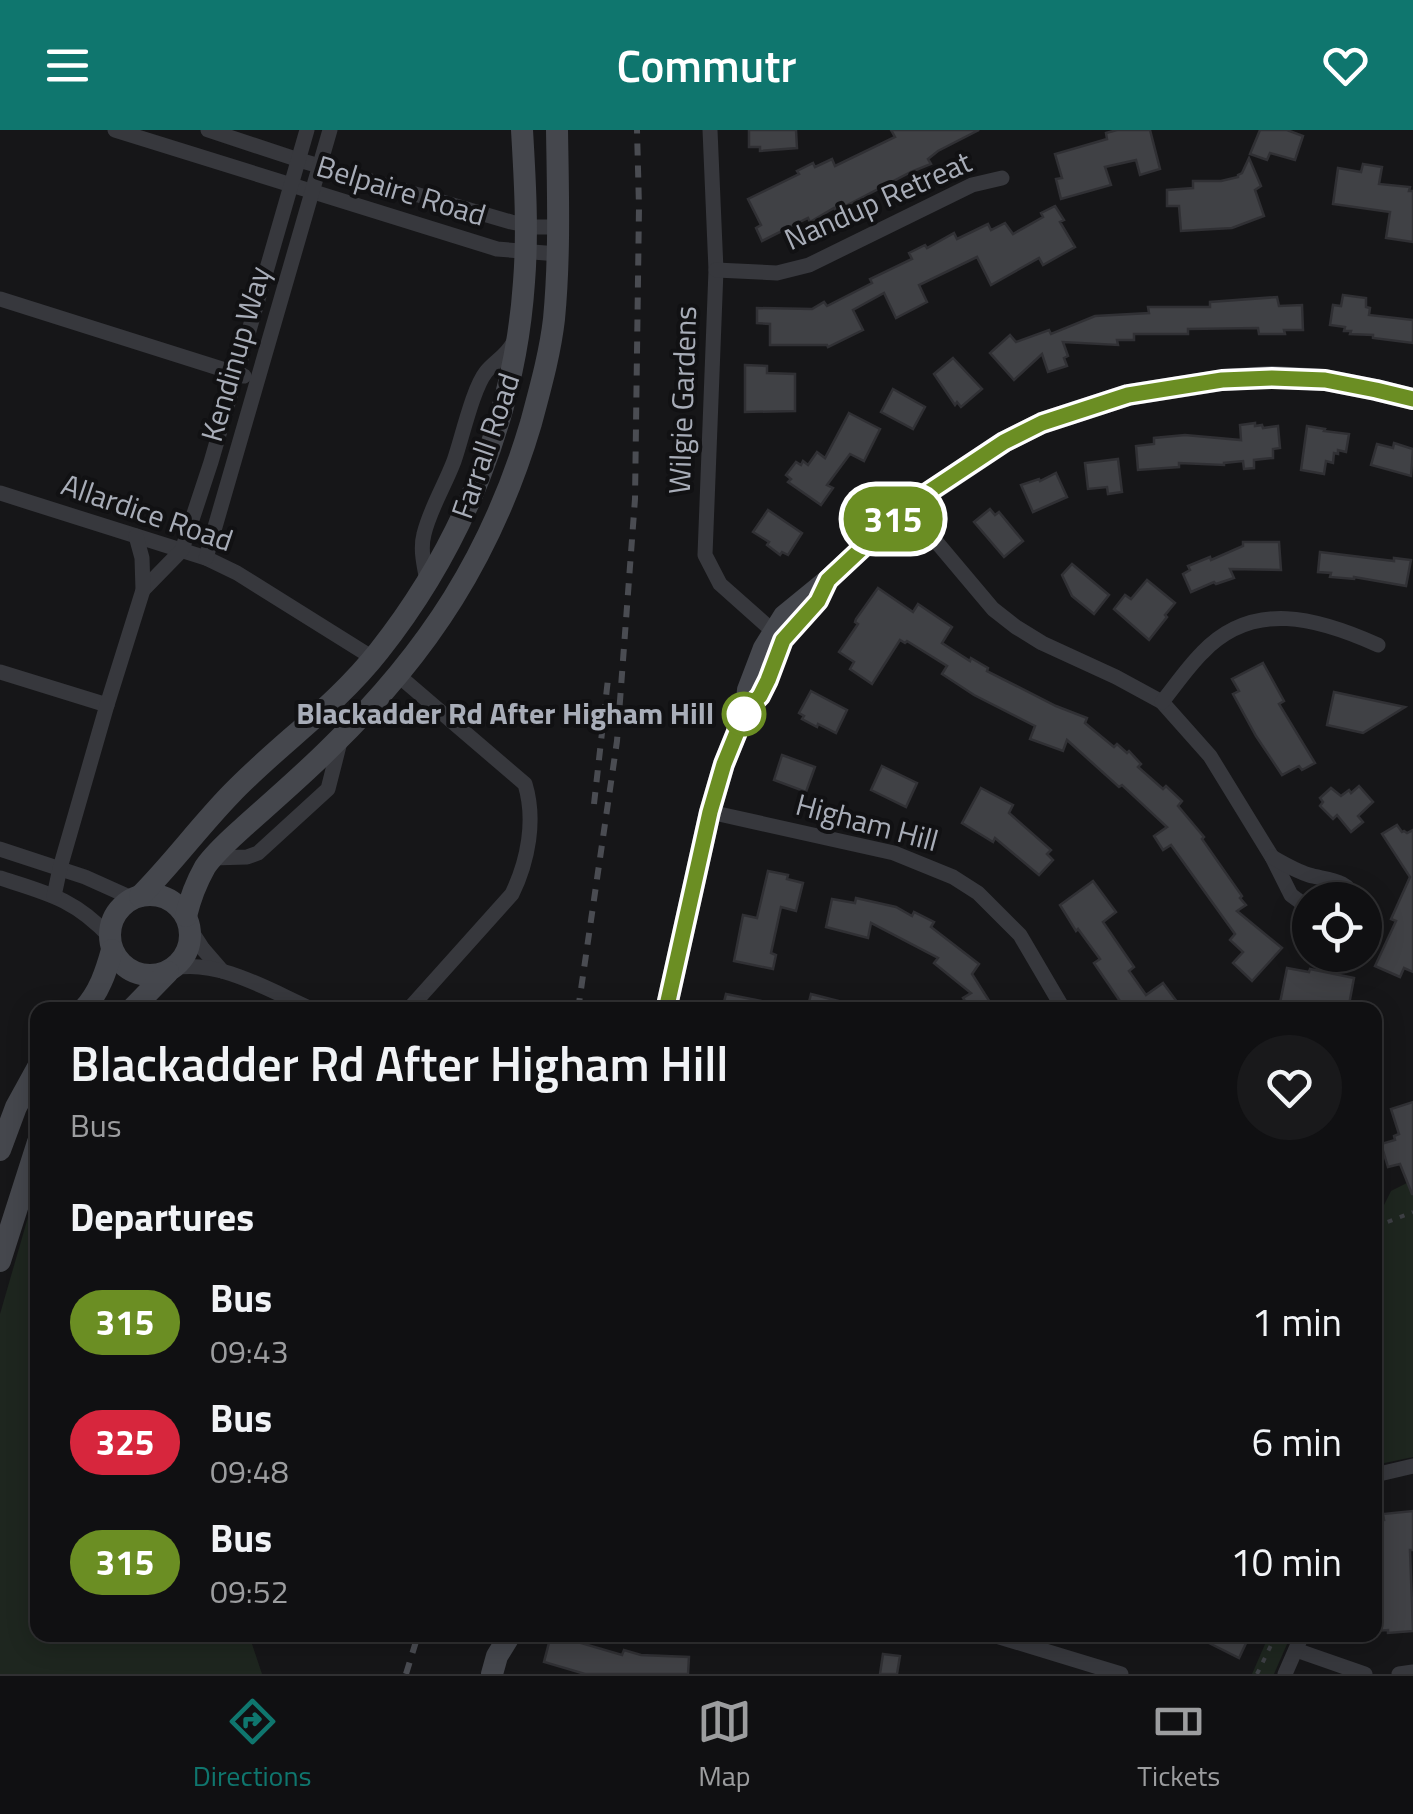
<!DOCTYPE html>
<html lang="en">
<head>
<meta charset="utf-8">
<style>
  body { margin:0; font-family:"Titillium Web",sans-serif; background:#19191b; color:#f1f3f6; height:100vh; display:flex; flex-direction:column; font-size:38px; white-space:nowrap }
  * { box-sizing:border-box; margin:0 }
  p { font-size:32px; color:#9c9d9f }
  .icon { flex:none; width:55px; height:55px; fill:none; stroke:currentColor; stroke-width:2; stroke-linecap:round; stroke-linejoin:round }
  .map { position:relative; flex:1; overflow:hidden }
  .drawer { position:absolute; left:30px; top:872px; width:1352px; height:640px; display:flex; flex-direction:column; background:#101012; border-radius:20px; box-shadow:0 5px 25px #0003,0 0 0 2px #303032 }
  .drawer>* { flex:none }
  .badge { padding:0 20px; border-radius:32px; font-size:35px; line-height:65px }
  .fabs { position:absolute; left:1292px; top:752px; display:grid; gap:20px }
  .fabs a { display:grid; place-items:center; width:90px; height:90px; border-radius:50%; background:#101012; box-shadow:0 5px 25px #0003,0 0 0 2px #303032; font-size:50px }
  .map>.badge { position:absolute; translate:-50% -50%; box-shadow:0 0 0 5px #fff }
  h2 { padding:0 40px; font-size:38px; line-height:90px }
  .round { display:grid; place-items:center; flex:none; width:105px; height:105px; border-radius:52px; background:#19191b }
  .summary { display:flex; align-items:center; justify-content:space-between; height:170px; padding:0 40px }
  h1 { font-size:48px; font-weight:600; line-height:75px }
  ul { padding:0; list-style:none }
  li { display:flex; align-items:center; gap:30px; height:120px; padding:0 40px }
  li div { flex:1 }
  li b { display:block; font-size:38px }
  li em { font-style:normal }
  li .badge { min-width:110px; font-weight:700; text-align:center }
  header { display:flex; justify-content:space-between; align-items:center; height:130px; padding:0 40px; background:#0f766e; color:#fff; font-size:45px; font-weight:600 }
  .dock { display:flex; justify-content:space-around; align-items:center; height:140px; border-top:2px solid #303032; background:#101012; font-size:28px; color:#9c9d9f }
  .dock a { display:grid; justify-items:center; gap:5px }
  .dock .current { color:#0f766e }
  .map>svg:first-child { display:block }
</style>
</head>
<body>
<header><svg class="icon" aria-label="menu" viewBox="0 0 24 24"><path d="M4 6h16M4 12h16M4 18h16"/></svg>Commutr<svg class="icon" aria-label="heart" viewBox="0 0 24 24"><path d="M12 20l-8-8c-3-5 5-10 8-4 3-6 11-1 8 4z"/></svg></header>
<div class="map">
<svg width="1413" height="1544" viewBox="0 0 1413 1544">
  <rect width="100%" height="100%" fill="#161618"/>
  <g fill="#1e261f">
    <polygon points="1413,1050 1413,1327 1375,1335 1375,1093 1391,1061"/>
    <polygon points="37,1056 38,1505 249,1505 262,1544 0,1544 0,1184"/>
    <polygon points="1269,1505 1291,1505 1274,1544 1252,1544"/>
  </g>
  <g fill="#404145" stroke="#303034" stroke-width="2.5">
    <polygon points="749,0 796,0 797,18 760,21 760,17 749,17"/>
    <polygon points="891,0 979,0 938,21 928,29 931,34 911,42 836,81 834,78 810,92 808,88 762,111 756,98 761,95 748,69 799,44 797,41 813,33 815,37 832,29 835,36 895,7"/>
    <polygon points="1117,0 1150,0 1160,39 1140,45 1136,30 1105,37 1111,55 1061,69 1056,49 1062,48 1055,24 1107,9 1106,3"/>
    <polygon points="1260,0 1287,0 1303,6 1295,30 1270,23 1267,30 1250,24"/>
    <polygon points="1249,28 1261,56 1255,60 1264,86 1232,98 1181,101 1179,76 1167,76 1167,60 1193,58 1193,51 1221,51 1238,47 1238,45 1242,43"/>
    <polygon points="1363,34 1382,37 1379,54 1410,57 1409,61 1413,61 1413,112 1386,108 1390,82 1333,74 1338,38 1361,42"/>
    <polygon points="1055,76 1064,90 1060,92 1075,117 1043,135 1039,128 991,155 977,127 919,155 927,172 896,188 884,163 853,180 863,200 828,217 827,215 770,215 770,194 757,193 757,178 812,179 824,172 827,176 872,153 870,149 912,129 909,123 925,115 927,118 954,103 957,109 988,94 991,100 1005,93 1013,104 1043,87 1041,83"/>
    <polygon points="1343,165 1366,168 1366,177 1370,178 1369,185 1413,190 1413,213 1373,208 1373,205 1350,204 1351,201 1344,201 1345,197 1330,195 1333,175 1341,176"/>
    <polygon points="1277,167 1279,176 1302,175 1303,200 1284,200 1285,204 1259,204 1258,198 1188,199 1188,204 1134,204 1134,210 1117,210 1118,215 1063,212 1068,226 1064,228 1067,236 1048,242 1042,224 1014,250 990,223 1010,205 1016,212 1049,200 1051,204 1095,186 1149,183 1148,177 1210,177 1210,172"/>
    <polygon points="953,228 982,259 961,277 957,272 955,275 934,244"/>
    <polygon points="745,235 767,236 767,243 795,244 795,281 745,282"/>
    <polygon points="893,259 925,277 913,299 881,282"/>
    <polygon points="849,283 880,299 864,331 850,324 827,355 833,358 821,375 788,352 791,349 786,345 796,332 801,335 803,331 808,335 817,322 825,328"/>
    <polygon points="1255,293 1255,296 1262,295 1263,298 1278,296 1280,318 1273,319 1273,328 1254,330 1254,338 1244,339 1243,331 1224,333 1224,335 1179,333 1179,337 1138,340 1136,316 1154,314 1154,308 1185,305 1241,310 1240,295"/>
    <polygon points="1307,296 1325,299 1324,301 1349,304 1346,322 1338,320 1338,324 1334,323 1333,333 1326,331 1324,344 1301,340"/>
    <polygon points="1394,313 1413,319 1411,346 1371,335 1377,314 1393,318"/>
    <polygon points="1118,329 1122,362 1108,364 1107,357 1088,359 1085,333"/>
    <polygon points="1056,343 1067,367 1033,382 1021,355 1039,349 1040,351"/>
    <polygon points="990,379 995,385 999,382 1023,411 1004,427 974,392"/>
    <polygon points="768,380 802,403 788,425 782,422 780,425 767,415 769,412 753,402"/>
    <polygon points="1243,412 1279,412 1281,440 1230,439 1234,448 1216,454 1214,452 1191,462 1183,444 1190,440 1188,436 1210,427 1211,430 1243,416"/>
    <polygon points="1320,422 1394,431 1394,428 1411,430 1406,456 1354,447 1354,449 1330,447 1331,443 1318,442"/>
    <polygon points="1072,434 1109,465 1094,484 1072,466 1062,445"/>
    <polygon points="1147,450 1175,473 1165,485 1167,487 1149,510 1114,479 1125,465 1131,469"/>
    <polygon points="878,458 913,482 918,474 952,497 942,513 970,531 971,528 988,538 987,541 1056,576 1087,588 1085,593 1114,617 1117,614 1127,623 1129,621 1141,634 1138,637 1163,659 1166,656 1182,671 1178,676 1204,707 1202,709 1242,766 1240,768 1246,775 1237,781 1282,818 1252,851 1233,833 1243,822 1230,810 1235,804 1171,715 1163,720 1154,706 1167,697 1122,655 1119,657 1067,610 1063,621 1030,609 1035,596 974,565 942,544 947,536 907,511 905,513 900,510 872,554 850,539 854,532 839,522 858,494 855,492 856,489"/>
    <polygon points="1263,533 1284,571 1279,574 1315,633 1302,640 1299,636 1282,645 1256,606 1233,564 1239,561 1232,549"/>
    <polygon points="811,561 847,580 836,603 818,594 817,597 802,589 804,586 799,583"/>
    <polygon points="1334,562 1405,577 1363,603 1327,595"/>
    <polygon points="782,625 815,637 806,662 774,650"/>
    <polygon points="882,636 917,653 906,677 871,660"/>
    <polygon points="1359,656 1373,672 1358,686 1363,692 1351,702 1337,685 1333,689 1320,676 1323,672 1320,668 1331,658 1341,666 1349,660 1351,663"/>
    <polygon points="981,658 1013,675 1009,683 1051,720 1047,724 1053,730 1039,745 995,708 993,712 962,693"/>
    <polygon points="1397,695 1402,702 1404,701 1407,703 1413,700 1413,842 1404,838 1400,847 1375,836 1396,791 1391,789 1410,747 1382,704"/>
    <polygon points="768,741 788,745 787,749 803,753 796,781 781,777 771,823 776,825 773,839 734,831 743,785 757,788"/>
    <polygon points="1093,751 1116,782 1103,792 1134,837 1129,841 1146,865 1163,853 1183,880 1126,880 1094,833 1100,829 1078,799 1076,801 1060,775"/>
    <polygon points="856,768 896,777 912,786 914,782 934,792 931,797 979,834 972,844 995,880 971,880 963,868 971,863 934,833 938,828 871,793 868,808 826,797 832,769 855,773"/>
    <polygon points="1287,838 1309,842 1310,839 1354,848 1348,880 1318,880 1280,873"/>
    <polygon points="726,864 772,873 771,880 722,880"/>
    <polygon points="811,864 854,875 853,880 807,880"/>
    <polygon points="1413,972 1413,1064 1412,1064 1400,1034 1388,1037 1381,1014 1395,1010 1394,1006 1399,1004 1391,979"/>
    <polygon points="1413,1381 1413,1420 1410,1420 1413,1501 1388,1503 1388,1500 1375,1501 1375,1391 1384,1390 1383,1384"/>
    <polygon points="551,1505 568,1505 567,1509 622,1525 624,1520 641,1525 689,1527 688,1544 585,1544 544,1532"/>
    <polygon points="1193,1505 1236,1505 1247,1511 1239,1528"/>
    <polygon points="883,1524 900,1526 897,1544 880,1544"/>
  </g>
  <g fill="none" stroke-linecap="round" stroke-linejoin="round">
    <g stroke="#3d3f44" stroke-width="4" stroke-dasharray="5 8" stroke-linecap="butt">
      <polyline points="1375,1112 1380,1095 1413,1082"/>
      <polyline points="1257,1544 1276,1505"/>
    </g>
    <g stroke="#37383d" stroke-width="15">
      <polyline points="115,0 497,119 558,124"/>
      <polyline points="208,0 299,30 511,92 535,97 559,97"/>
      <polyline points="710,0 716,140 705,425 720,454 783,510"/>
      <polyline points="716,140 777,143 809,135 972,55 1002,48"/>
      <polyline points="0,169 244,246"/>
      <polyline points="0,363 206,428 237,443 373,528"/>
      <polyline points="907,377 993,479 1016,497 1042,513 1116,547 1162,572 1210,626 1272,727 1291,765 1310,779"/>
      <polyline points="206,428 330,0"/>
      <path d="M427,451C424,435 420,419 424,404C430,379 445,355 454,331C462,308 473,258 486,242C495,231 506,226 513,213"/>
      <polyline points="143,460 182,420 211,332 307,0"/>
      <polyline points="0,542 107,575"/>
      <path d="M399,546L525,654C536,690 528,731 512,764L408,880"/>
      <path d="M1162,572C1175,556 1187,538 1202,523C1253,469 1318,488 1378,515"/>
      <polyline points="710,682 894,723 953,747 978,763 1020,805 1064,880"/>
      <polyline points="0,719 85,747 134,769"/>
      <path d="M1272,727C1284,734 1296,741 1309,745C1326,750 1350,749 1355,770"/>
      <polyline points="212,728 247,727 258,723 328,659 340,612"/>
      <path d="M0,748C47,763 75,769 110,807"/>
      <polyline points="54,766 60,738 107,575 143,460 142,428 136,406"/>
      <polyline points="190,799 203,819 222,841"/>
      <path d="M174,838C220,829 272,862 314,880"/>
      <polyline points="1375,1345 1413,1336"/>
      <polyline points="993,1505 1121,1544"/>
      <polyline points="1296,1520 1365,1544"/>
      <polyline points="1285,1544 1302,1505"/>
      <polyline points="1399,1544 1413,1542"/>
    </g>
    <g stroke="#45474d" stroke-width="22">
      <circle cx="150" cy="805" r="40"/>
      <path d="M140,766C172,734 199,697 231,664C279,614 335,577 379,521C462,416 515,286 524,152C528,102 525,50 522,0"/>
      <path d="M186,786C190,769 196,753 205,737C216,721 233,707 247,694C275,669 304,644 331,617C429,522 492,424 531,293C540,259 550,224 554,189C560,126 558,63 557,0"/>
      <path d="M83,880C99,863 106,842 112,820"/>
      <polyline points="131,880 168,842"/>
      <polyline points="666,880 710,682 724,634 746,579 748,560 764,518 784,486 828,450 907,377 1004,312 1042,293 1128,265 1223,250 1272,247 1325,250 1376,260 1413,269"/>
      <polyline points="0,1020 16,977 38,937"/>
      <polyline points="0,1131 38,1012"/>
      <polyline points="492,1544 497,1526 510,1505"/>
    </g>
    <g stroke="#4a4c52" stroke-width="6" stroke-dasharray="12 10" stroke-linecap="butt">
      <polyline points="594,674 608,549"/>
      <polyline points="578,880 617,611 635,369 639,77 637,0"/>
      <polyline points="406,1544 418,1505"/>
    </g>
  </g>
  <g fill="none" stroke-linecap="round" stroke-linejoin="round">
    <g stroke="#fff" stroke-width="22">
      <polyline id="line" points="666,880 710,682 724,634 746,580 760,566 768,550 783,510 818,471 828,450 906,377 1004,312 1042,293 1128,265 1222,250 1272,248 1325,250 1376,260 1413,269"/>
    </g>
    <use href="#line" stroke="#6b8e23" stroke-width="15"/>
  </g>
  <circle fill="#fff" stroke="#6b8e23" stroke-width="5" cx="744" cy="584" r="20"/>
  <g text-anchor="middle" stroke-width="8" stroke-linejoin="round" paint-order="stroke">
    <g font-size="30" fill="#a8adb8" stroke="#111113">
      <text transform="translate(401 61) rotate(17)" y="10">Belpaire Road</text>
      <text transform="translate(878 71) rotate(-24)" y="10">Nandup Retreat</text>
      <text transform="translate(236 224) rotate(-74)" y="10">Kendinup Way</text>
      <text transform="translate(683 270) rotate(-88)" y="10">Wilgie Gardens</text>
      <text transform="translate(486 316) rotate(-71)" y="10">Farrall Road</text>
      <text transform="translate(147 383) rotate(19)" y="10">Allardice Road</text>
      <text transform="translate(867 693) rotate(15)" y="10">Higham Hill</text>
    </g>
    <g font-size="30" font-weight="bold" fill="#a8adb8" stroke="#111113" text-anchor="end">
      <text x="714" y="594">Blackadder Rd After Higham Hill</text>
    </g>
  </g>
</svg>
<div class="fabs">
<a><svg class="icon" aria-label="locate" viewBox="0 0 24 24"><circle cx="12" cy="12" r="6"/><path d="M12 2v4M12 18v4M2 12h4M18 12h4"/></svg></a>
</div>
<b class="badge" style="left:893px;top:389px;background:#6b8e23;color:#fff">315</b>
<section class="drawer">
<div class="summary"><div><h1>Blackadder Rd After Higham Hill</h1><p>Bus</p></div><a class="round"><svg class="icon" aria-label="heart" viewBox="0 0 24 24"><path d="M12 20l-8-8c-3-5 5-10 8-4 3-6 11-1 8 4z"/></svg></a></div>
<h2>Departures</h2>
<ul>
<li><span class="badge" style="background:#6b8e23;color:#fff">315</span><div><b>Bus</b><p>09:43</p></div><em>1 min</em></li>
<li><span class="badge" style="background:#d7263d;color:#fff">325</span><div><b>Bus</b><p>09:48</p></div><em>6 min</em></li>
<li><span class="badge" style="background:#6b8e23;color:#fff">315</span><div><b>Bus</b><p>09:52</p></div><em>10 min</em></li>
</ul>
</section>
</div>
<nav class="dock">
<a class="current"><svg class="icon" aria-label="directions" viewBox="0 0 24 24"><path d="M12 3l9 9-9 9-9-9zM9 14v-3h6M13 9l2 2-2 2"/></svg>Directions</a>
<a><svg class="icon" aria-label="map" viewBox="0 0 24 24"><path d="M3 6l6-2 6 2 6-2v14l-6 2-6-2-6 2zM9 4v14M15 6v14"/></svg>Map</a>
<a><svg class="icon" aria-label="tickets" viewBox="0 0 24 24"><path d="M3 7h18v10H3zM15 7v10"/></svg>Tickets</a>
</nav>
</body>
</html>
